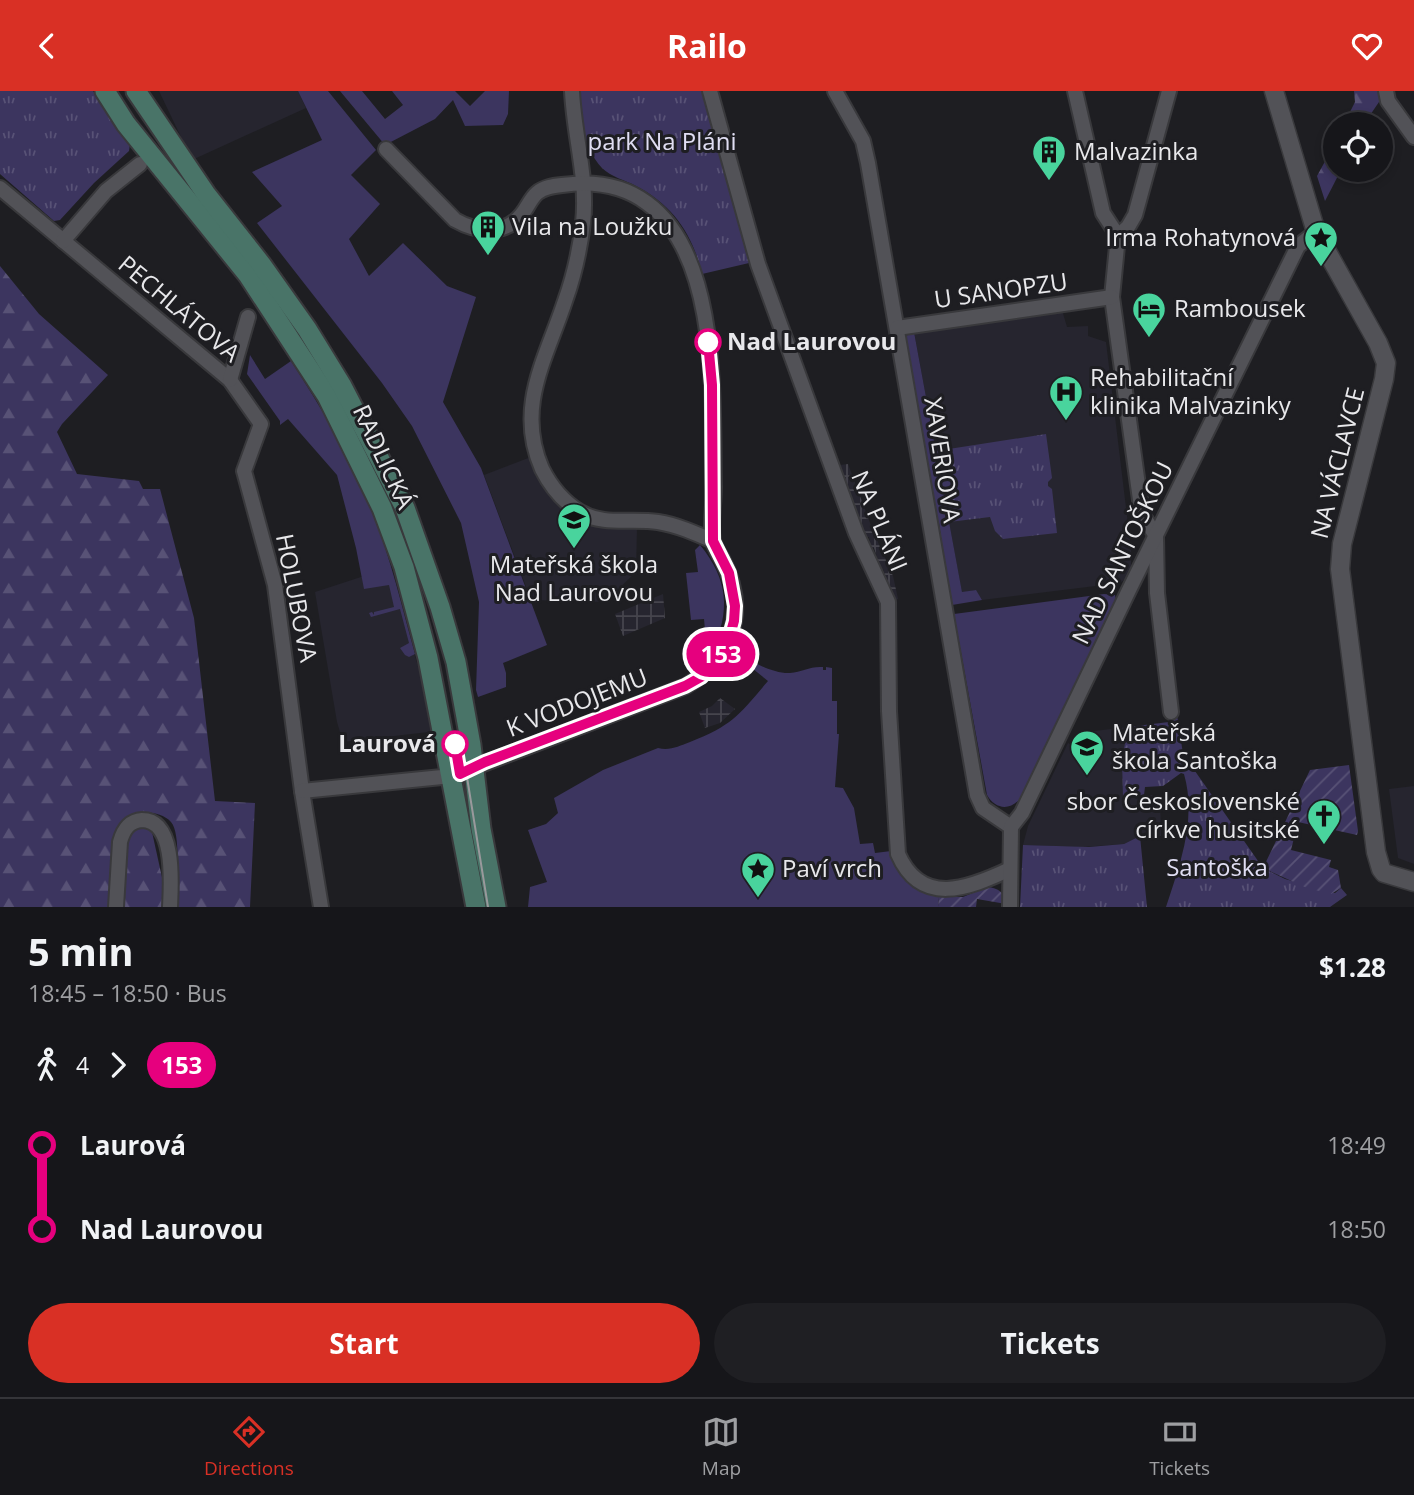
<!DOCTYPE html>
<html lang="en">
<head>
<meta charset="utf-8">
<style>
  body { margin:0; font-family:"Open Sans",sans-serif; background:#1f1f23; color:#f1f3f6; height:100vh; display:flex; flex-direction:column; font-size:26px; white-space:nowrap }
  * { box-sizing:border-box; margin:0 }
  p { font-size:23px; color:#9e9fa2 }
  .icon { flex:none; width:38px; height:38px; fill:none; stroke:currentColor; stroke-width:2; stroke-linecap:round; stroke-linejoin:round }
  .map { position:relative; height:816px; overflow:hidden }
  .side { display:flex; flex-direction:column; background:#16161a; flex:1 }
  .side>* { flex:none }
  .badge { padding:0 14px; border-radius:23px; font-size:24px; line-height:46px }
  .buttons { position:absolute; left:1323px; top:21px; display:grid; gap:14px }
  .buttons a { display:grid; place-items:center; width:70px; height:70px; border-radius:50%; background:#16161a; box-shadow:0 4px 10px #0003,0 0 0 2px #353539; font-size:35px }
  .map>.badge { position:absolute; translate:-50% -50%; box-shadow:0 0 0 4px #fff }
  .legs { display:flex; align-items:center; gap:10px; height:77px; padding:0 28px; font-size:23px }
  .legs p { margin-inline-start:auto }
  .overview { display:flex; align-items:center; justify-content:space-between; height:119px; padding:0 28px }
  h1 { font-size:38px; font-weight:700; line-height:52px }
  .button { display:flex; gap:14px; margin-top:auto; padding:14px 28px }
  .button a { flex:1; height:80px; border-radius:42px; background:#d93025; color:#fff; font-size:28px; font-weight:700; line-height:80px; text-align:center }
  .button a+a { background:#1f1f23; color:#f1f3f6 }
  ul { padding:0 28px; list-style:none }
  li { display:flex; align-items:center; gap:24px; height:84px; font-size:26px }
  li i { display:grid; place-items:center; width:10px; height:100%; margin:0 9px; background:currentColor }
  li i::after { content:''; width:18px; height:18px; margin:-9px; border:5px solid; border-radius:50%; background:#16161a }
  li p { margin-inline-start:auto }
  li:first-child i { background:linear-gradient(#0000 50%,currentColor 0) }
  li:last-child i { background:linear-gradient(currentColor 50%,#0000 0) }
  header { display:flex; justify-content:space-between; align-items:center; height:91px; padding:0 28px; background:#d93025; color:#fff; font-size:32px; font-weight:700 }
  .tabs { display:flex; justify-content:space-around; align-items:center; height:98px; border-top:2px solid #353539; background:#16161a; font-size:19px; color:#9e9fa2 }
  .tabs a { display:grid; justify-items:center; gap:4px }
  .tabs .on { color:#d93025 }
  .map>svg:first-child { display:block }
</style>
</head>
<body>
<header><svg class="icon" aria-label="back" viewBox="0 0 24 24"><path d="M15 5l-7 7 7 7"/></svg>Railo<svg class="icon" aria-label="heart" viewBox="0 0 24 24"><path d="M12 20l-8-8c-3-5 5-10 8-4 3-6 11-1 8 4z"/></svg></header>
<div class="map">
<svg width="1414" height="816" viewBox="0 0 1414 816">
  <defs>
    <pattern id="industrial-grid" width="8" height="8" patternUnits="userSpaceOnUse" patternTransform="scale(1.75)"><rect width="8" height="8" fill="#26252f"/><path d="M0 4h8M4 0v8" fill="none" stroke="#46454d"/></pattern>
    <pattern id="forest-firs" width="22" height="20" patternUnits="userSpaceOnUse" patternTransform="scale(1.75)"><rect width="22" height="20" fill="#3c355f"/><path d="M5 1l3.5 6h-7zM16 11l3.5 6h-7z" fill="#585276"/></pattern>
    <pattern id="park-tufts" width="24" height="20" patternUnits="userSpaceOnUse" patternTransform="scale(1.75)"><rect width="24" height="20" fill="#3c355f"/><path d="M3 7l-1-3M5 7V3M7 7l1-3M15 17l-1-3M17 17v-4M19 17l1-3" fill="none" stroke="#585276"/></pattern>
    <pattern id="garden-furrows" width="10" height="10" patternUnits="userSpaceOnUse" patternTransform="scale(1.75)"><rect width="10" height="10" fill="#3c355f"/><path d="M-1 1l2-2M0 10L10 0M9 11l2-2" fill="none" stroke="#585276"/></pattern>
  </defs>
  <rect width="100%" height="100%" fill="#1e1e22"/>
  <g fill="#26252f">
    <polygon points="159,0 298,0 306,17 192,69"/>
    <polygon points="1062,219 1067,236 1088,235 1088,245 1106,251 1131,458 1131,475 1128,486 1120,492 982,509 975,499 962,502 914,241"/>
    <polygon points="531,366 541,392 550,406 566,421 596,434 637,437 636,481 605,511 531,509 484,384"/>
    <polygon points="390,480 437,640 343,651 337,631 315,501 364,485"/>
    <polygon points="1128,636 1122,668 1130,704 1160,704 1161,745 1138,746 1124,753 1083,756 1023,754 1028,735 1068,652 1078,657 1086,641"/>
    <polygon points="1414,695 1414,773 1398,767 1389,698"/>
  </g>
  <g fill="url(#industrial-grid)">
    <polygon points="848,373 873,440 893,485 898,508 894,509 883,478 881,478 874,457 871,457 869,446 866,446 865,440 862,440 853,409 850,409 849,398 846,398 840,374"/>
    <polygon points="663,503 665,527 623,545 615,523"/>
    <polygon points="720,607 735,618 720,632 705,637 699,621 712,615"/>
  </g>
  <g fill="#3c355f">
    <polygon points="298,0 328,0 376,59 351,84 380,113 349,148 369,185 403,152 447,195 476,206 443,311 481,377 547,554 503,572 506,582 506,596 478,606 476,599 479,511 461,432 412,335 382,292 257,132 282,115 252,81 322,49"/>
    <polygon points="340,0 362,0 385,28 403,14 392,0 455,0 470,15 485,0 509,0 508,23 503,34 465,35 453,9 435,28 385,54"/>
    <polygon points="914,241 962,501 976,499 982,509 952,514 949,511 940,455 942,453 939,432 936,431 905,248 908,243"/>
    <path d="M250,264L265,288L291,270C323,319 352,369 373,423C391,468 402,516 415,563L409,566L405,564L400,557L409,552L400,518L371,526L369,522L372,521L374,524V521L394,516L389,494L364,498L356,457L337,384L288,328L280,334V330L247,283Z"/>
    <path d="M700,454C728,488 731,520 712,559L706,550L704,528L691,529L686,482L698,481L695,459Z"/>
    <path d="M1104,503L1115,504L1116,509L1020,708C1009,720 995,718 987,704L954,523Z"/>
    <path d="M732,561C749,568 771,583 790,582C802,581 810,575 823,576V579H826V576L832,577V610H837V643H839L835,696L843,697L854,717L860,753L873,752L875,762L891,760C899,785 914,800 939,806L938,816H528L530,796L547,791L528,739L546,733L558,722L554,707L603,679L658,657C670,660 679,655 690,651C733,634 739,624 768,590Z"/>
  </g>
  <g fill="url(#forest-firs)">
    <polygon points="1354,0 1380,0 1381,8 1364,33 1344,33 1355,11"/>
    <polygon points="1335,52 1335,79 1341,79 1325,110 1317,85"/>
    <path d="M0,175L39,223L108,284L62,333L57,341L77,383L139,390L143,398H160L194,527L215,710L255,712L250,816H175C176,798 182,743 171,731C165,724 155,722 146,721C135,721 125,726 120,736C108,759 111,791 108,816H0Z"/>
    <polygon points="140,734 149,737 152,741 165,800 165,816 119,816 125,749 128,741"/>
  </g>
  <g fill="url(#park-tufts)">
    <polygon points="0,0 93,0 130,53 129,60 94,92 60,129 54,130 0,83"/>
    <path d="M578,0H702L749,172L702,183C693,144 673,114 636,95C625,89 611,86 602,77C583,56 580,27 578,0Z"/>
    <polygon points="1046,343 1052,387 1048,391 1048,395 1052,398 1057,442 1003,448 995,440 990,426 949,431 936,360"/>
    <path d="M1177,624L1183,663L1263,777L1285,788L1335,802L1341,797L1347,804L1330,816H1166C1180,773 1197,728 1184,683L1181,682L1163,695L1145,696L1144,704H1131L1130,707H1123L1122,668L1128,636L1169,631Z"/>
    <polygon points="1140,745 1147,816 1020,816 1023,754 1089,756 1124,753"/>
  </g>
  <g fill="url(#garden-furrows)">
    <polygon points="1349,674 1358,740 1357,744 1298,731 1291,759 1331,769 1329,776 1338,779 1341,797 1331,803 1307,797 1263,777 1310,679"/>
    <path d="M987,796C999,797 1004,801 1006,813L977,808L976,816H938L939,806H963Z"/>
  </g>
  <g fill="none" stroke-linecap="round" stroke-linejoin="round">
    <g stroke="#39393c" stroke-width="18">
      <g id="minor">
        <path d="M572,0C574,45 588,87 583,132C580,157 574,185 565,210C546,268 515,316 542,378C551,396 562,410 580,421C603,435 632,427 658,431C677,434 695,442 713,450"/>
        <path d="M710,0L758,173L856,442L888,511L889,620L898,763C921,816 968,798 1010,778"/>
        <polyline points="835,0 863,50 868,72 977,704 983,717 1011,736"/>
        <polyline points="1075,0 1103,122 1118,145 1112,206 1142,423 1156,445 1157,502 1171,621"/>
        <polyline points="1386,0 1388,10 1414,46"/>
        <polyline points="0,97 230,289 261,333 244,380 275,494 302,700 321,816"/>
        <polyline points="1118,145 1128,136 1135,124 1169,0"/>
        <polyline points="63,150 106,100 140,73"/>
        <polyline points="897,237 1112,206"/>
        <polyline points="230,289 248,226"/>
        <path d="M302,700L452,685L686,595C711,580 729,559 734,530C738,508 732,487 722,468C719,463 714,456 713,449C710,433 714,413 714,396C712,314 721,166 647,112C622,93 592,90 562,94C553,95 544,96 537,102C531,107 527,117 522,123C505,145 476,141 455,129L386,58"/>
        <path d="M116,816L120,751C123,740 128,730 142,729C176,729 171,793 170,816"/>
        <polyline points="1010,816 1011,736 1022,722 1129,499 1298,155 1316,141"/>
      </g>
    </g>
    <g stroke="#39393c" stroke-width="21">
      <polyline id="tertiary" points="1274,0 1316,141 1378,252 1386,272 1384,288 1342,453 1340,478 1376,761 1381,778 1384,782 1414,791"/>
    </g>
    <g stroke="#39393c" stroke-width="23">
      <g id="secondary">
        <polyline points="105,0 126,33 248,184 327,305 382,417 404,476 428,567 476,816"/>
        <polyline points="136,0 206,103 261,173 307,238 342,295 405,417 440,516 456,571 471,654 481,738 496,816"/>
      </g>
    </g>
    <use href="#minor" stroke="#525257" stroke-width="14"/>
    <use href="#tertiary" stroke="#525257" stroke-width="18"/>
    <use href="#secondary" stroke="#497468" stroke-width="19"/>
    <polyline stroke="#99999c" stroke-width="2" points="466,680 488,816"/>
  </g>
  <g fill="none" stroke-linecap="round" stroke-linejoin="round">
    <g stroke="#fff" stroke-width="16">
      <polyline id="line-1" points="455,653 460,683 485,671 685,595 701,586 716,571 727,555 734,530 735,515 729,482 713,450 712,294 708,251"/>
    </g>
    <use href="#line-1" stroke="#e6007e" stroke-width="10"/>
  </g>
  <defs>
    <g id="building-pin" transform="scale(1.75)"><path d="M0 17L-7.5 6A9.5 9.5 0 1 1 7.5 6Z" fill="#49d49d" stroke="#1e1e22"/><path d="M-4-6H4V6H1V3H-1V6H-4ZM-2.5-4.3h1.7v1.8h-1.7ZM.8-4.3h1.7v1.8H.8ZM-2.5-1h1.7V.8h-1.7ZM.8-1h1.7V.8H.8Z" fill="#111"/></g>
    <g id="sight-pin" transform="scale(1.75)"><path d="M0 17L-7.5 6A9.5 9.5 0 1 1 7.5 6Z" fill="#49d49d" stroke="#1e1e22"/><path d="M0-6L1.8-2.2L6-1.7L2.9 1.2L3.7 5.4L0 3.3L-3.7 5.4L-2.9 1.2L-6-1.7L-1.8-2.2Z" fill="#111"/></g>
    <g id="hotel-pin" transform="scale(1.75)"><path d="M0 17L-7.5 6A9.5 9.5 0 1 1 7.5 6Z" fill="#49d49d" stroke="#1e1e22"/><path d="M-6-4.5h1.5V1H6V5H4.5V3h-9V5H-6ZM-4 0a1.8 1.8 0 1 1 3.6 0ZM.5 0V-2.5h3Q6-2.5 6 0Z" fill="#111"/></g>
    <g id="hospital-pin" transform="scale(1.75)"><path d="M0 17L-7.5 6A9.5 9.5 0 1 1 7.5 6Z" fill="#49d49d" stroke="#1e1e22"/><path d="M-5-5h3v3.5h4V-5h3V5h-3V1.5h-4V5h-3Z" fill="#111"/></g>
    <g id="school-pin" transform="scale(1.75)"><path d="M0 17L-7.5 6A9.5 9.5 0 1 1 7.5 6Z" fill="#49d49d" stroke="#1e1e22"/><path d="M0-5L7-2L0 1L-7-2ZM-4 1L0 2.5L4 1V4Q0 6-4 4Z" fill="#111"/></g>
    <g id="church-pin" transform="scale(1.75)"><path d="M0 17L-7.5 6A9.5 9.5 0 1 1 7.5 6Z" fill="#49d49d" stroke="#1e1e22"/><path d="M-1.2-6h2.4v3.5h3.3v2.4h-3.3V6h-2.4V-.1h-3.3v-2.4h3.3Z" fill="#111"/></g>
  </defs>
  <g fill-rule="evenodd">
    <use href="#building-pin" x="1049" y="61"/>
    <use href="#building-pin" x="488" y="136"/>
    <use href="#sight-pin" x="1321" y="147"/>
    <use href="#hotel-pin" x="1149" y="218"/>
    <use href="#hospital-pin" x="1066" y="301"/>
    <use href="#school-pin" x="574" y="429"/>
    <use href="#school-pin" x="1087" y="656"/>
    <use href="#church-pin" x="1324" y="725"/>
    <use href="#sight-pin" x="758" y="778"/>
  </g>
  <g fill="#fff" stroke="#e6007e" stroke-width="3.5">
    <circle cx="708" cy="251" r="12"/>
    <circle cx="455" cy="653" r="12"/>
  </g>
  <g text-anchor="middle" stroke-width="6" stroke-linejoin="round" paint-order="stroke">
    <g font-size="24" fill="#e0def3" stroke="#1e1e22">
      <text x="662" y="59">park Na Pláni</text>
      <text x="1217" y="785">Santoška</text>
    </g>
    <g font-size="24" fill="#e8e8eb" stroke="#1e1e22" text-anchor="start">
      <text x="1074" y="69">Malvazinka</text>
      <text x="512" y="144">Vila na Loužku</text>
      <text x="1296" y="155" text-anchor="end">Irma Rohatynová</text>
      <text x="1174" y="226">Rambousek</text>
      <text x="1090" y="295">Rehabilitační<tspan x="1090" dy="28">klinika Malvazinky</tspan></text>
      <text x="574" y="482" text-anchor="middle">Mateřská škola<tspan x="574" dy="28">Nad Laurovou</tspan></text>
      <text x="1112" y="650">Mateřská<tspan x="1112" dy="28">škola Santoška</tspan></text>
      <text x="1300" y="719" text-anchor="end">sbor Československé<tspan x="1300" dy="28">církve husitské</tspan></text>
      <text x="782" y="786">Paví vrch</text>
    </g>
    <g font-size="24" fill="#e8e8eb" stroke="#1e1e22">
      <text transform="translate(1001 200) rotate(-8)" y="8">U SANOPZU</text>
      <text transform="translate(179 218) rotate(40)" y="8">PECHLÁTOVA</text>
      <text transform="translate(383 366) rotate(65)" y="8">RADLICKÁ</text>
      <text transform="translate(942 369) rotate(81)" y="8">XAVERIOVA</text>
      <text transform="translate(1338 372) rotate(-76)" y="8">NA VÁCLAVCE</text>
      <text transform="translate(879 430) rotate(67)" y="8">NA PLÁNI</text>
      <text transform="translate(1123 462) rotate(-64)" y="8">NAD SANTOŠKOU</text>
      <text transform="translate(296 507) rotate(79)" y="8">HOLUBOVA</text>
      <text transform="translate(577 612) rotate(-21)" y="8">K VODOJEMU</text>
    </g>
    <g font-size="24" font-weight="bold" fill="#e8e8eb" stroke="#1e1e22" text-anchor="start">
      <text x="727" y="259">Nad Laurovou</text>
      <text x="436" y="661" text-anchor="end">Laurová</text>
    </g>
  </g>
</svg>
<div class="buttons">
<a><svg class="icon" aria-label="locate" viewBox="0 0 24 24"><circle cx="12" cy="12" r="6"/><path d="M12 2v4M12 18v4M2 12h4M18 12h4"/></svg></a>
</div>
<b class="badge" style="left:721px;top:563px;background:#e6007e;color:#fff">153</b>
</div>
<section class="side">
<div class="overview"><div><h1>5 min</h1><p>18:45 – 18:50 · Bus</p></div><b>$1.28</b></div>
<div class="legs"><svg class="icon" aria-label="walk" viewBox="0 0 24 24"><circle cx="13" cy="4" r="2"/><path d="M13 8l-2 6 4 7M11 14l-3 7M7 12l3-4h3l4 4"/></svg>4<svg class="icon" aria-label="forward" viewBox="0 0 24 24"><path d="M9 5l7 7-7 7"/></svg><b class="badge" style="background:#e6007e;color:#fff">153</b></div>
<ul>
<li><i style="color:#e6007e"></i><b>Laurová</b><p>18:49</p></li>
<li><i style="color:#e6007e"></i><b>Nad Laurovou</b><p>18:50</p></li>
</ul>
<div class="button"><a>Start</a><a>Tickets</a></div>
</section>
<nav class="tabs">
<a class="on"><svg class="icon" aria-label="directions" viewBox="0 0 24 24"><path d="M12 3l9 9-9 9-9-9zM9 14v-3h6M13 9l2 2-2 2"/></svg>Directions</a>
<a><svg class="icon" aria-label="map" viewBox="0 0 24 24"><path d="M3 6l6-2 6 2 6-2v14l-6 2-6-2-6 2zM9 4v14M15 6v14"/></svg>Map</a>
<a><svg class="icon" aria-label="tickets" viewBox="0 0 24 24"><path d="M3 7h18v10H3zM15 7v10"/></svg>Tickets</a>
</nav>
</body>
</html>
